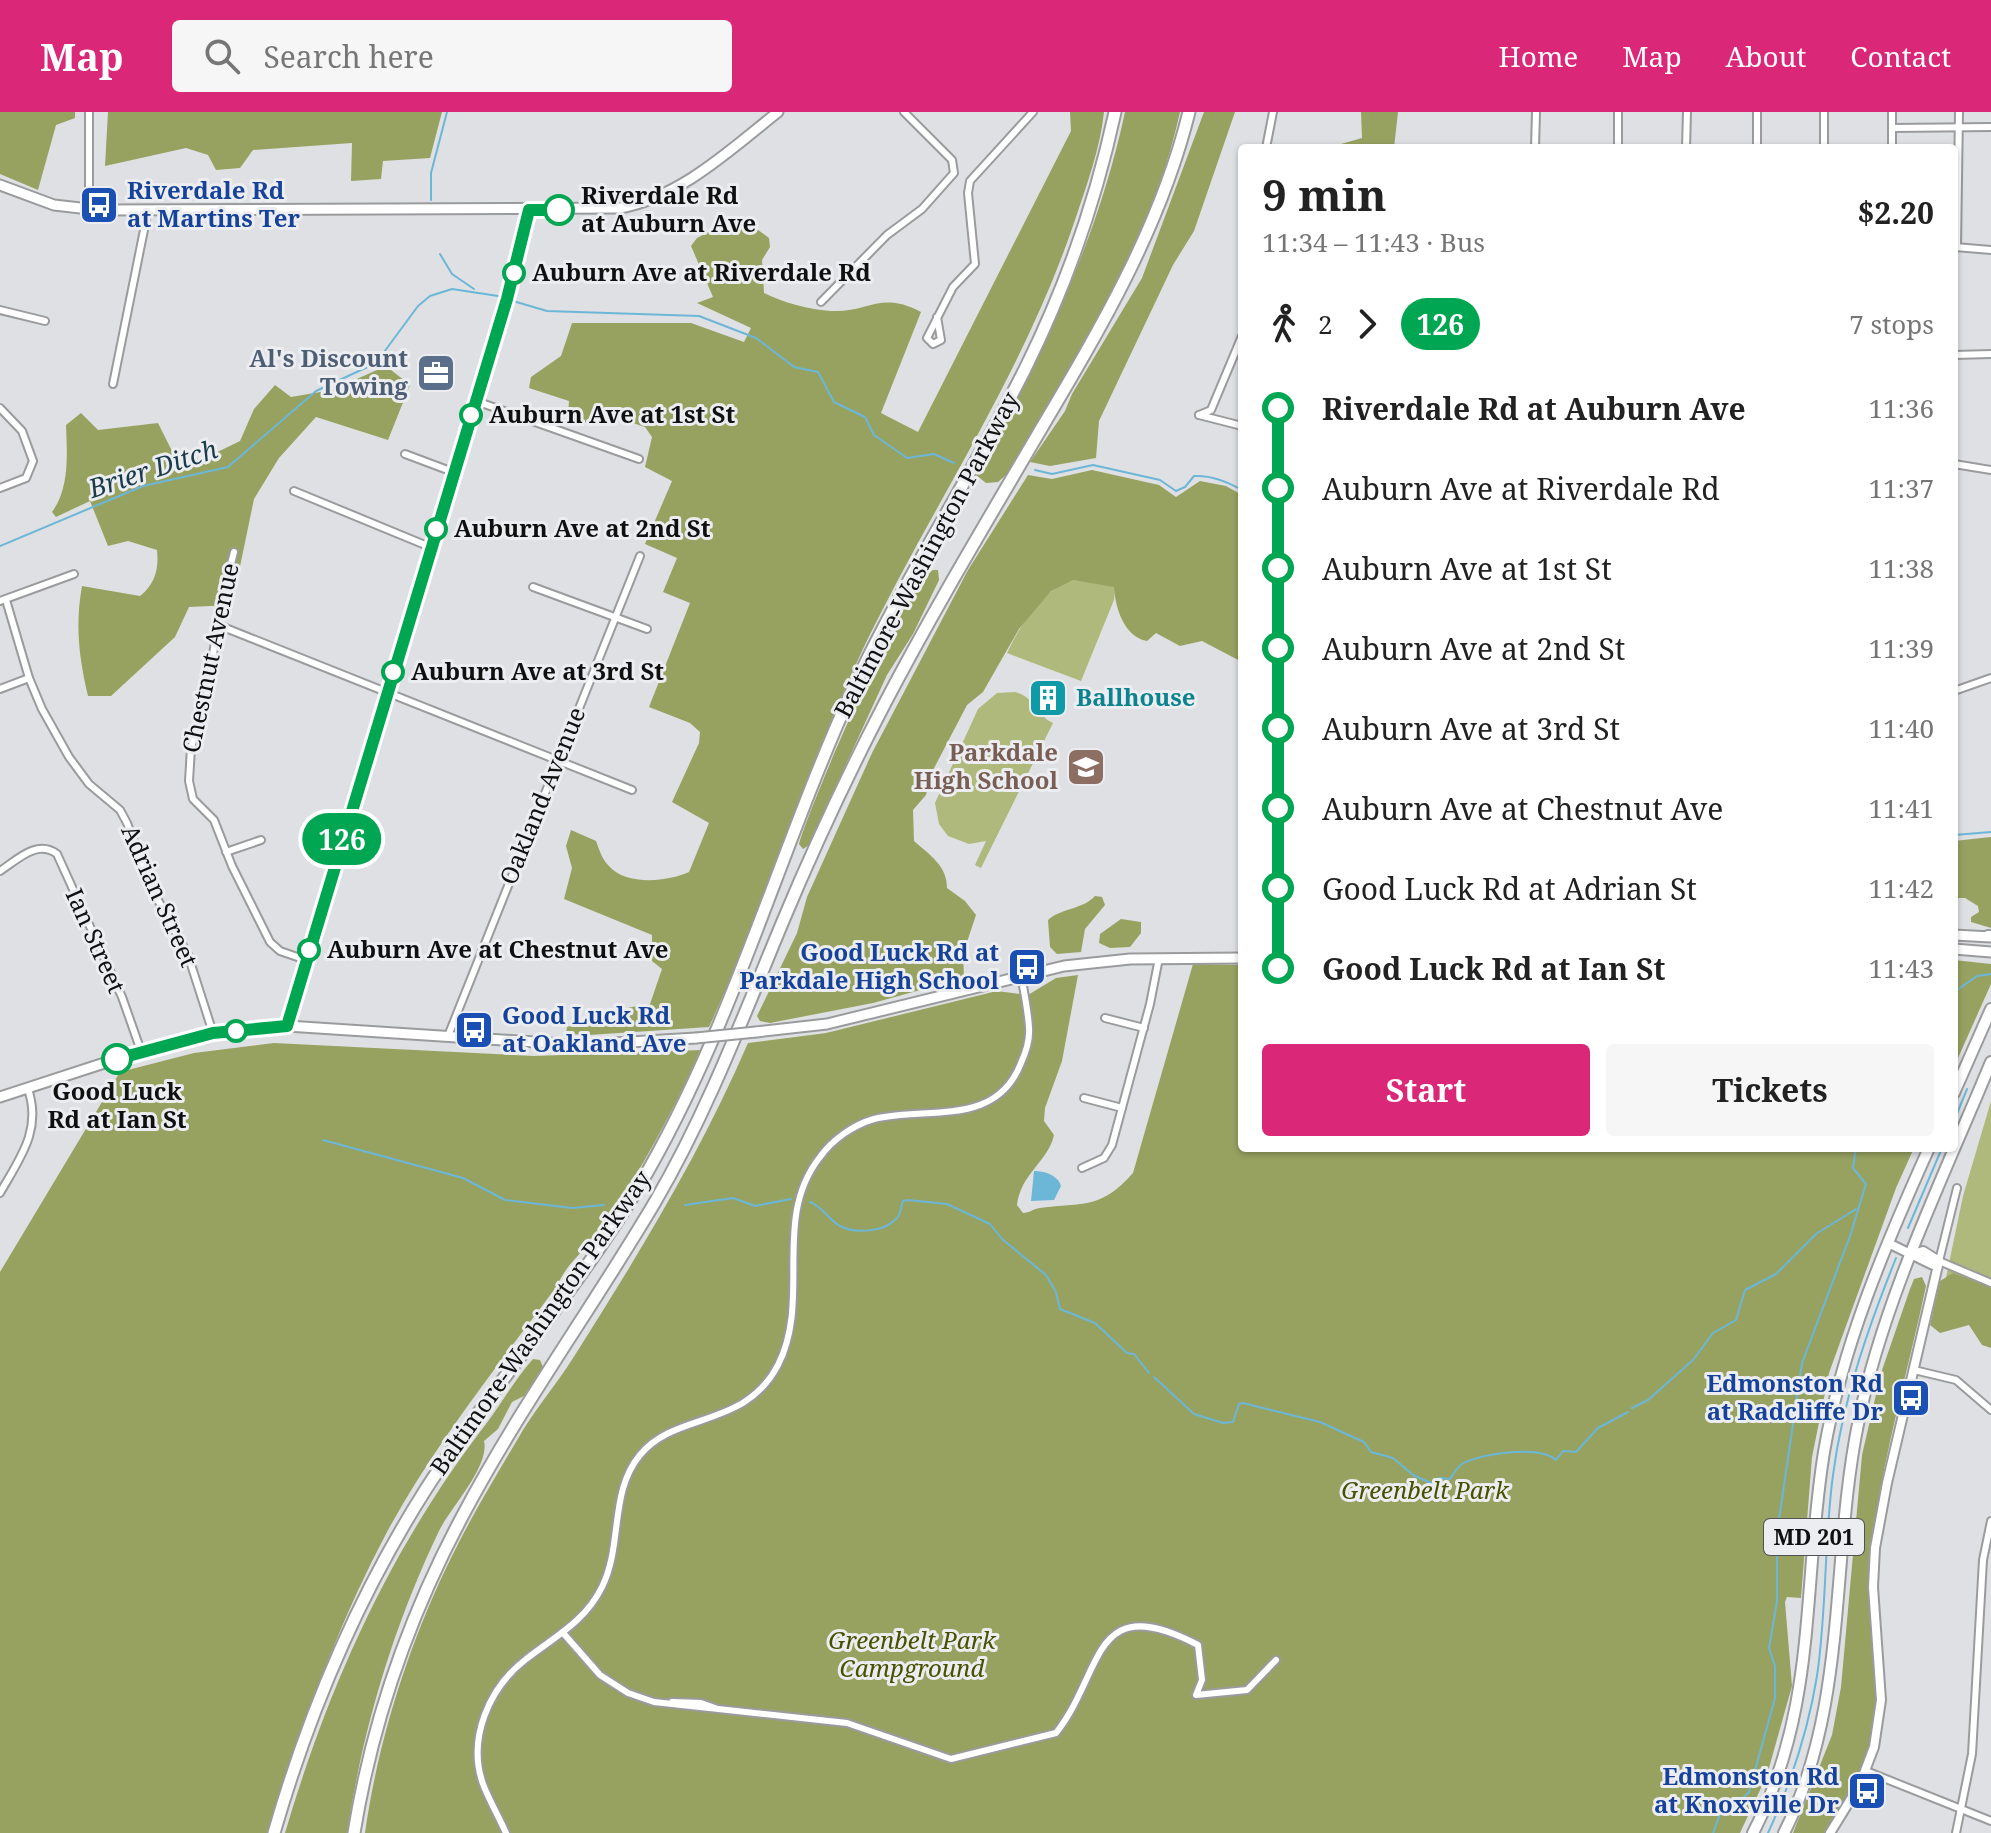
<!DOCTYPE html>
<html lang="en">
<head>
<meta charset="utf-8">
<style>
  body { margin:0; font-family:"Noto Serif",serif; background:#f6f6f6; color:#222; height:100vh; display:flex; flex-direction:column; font-size:30px; white-space:nowrap }
  * { box-sizing:border-box; margin:0 }
  p { font-size:26px; color:#767676 }
  .icon { flex:none; width:44px; height:44px; fill:none; stroke:currentColor; stroke-width:2; stroke-linecap:round; stroke-linejoin:round }
  .map { position:relative; flex:1; overflow:hidden }
  .drawer { position:absolute; left:1238px; top:32px; width:720px; height:1008px; display:flex; flex-direction:column; background:#fff; border-radius:8px; box-shadow:0 2px 6px #0004 }
  .drawer>* { flex:none }
  .badge { padding:0 16px; border-radius:26px; font-size:28px; line-height:52px }
  .map>.badge { position:absolute; translate:-50% -50%; box-shadow:0 0 0 4px #fff }
  .legs { display:flex; align-items:center; gap:12px; height:88px; padding:0 24px; font-size:26px }
  .legs p { margin-inline-start:auto }
  .overview { display:flex; align-items:center; justify-content:space-between; height:136px; padding:0 24px }
  h1 { font-size:44px; font-weight:700; line-height:60px }
  .button { display:flex; gap:16px; margin-top:auto; padding:16px 24px }
  .button a { flex:1; height:92px; border-radius:8px; background:#db2777; color:#fff; font-size:32px; font-weight:700; line-height:92px; text-align:center }
  .button a+a { background:#f6f6f6; color:#222 }
  ul { padding:0 24px; list-style:none }
  li { display:flex; align-items:center; gap:28px; height:80px; font-size:30px }
  li i { display:grid; place-items:center; width:12px; height:100%; margin:0 10px; background:currentColor }
  li i::after { content:''; width:20px; height:20px; margin:-10px; border:6px solid; border-radius:50%; background:#fff }
  li p { margin-inline-start:auto }
  li:first-child i { background:linear-gradient(#0000 50%,currentColor 0) }
  li:last-child i { background:linear-gradient(currentColor 50%,#0000 0) }
  header { display:flex; align-items:center; gap:48px; box-sizing:border-box; height:112px; padding:0 40px; background:#db2777; color:#fff }
  header strong { font-size:38px }
  nav { display:flex; gap:44px; margin-inline-start:auto; font-size:28px }
  .search { width:560px; height:72px; background:#f6f6f6; display:flex; align-items:center; gap:20px; box-sizing:border-box; padding:0 28px; border-radius:8px; color:#767676; font-size:30px }
  .map>svg:first-child { display:block }
</style>
</head>
<body>
<header>
<strong>Map</strong>
<div class="search"><svg class="icon" aria-label="search" viewBox="0 0 24 24"><circle cx="10" cy="10" r="6"/><path d="M15 15l6 6"/></svg>Search here</div>
<nav><a>Home</a><a>Map</a><a>About</a><a>Contact</a></nav>
</header>
<div class="map">
<svg width="1991" height="1721" viewBox="0 0 1991 1721">
  <rect width="100%" height="100%" fill="#dfe0e3"/>
  <g fill="#afb97b">
    <path d="M1073,468L1098,470L1115,475L1114,488L1081,569L1007,541C1019,515 1043,475 1073,468Z"/>
    <path d="M1015,580C1035,585 1037,604 1053,611L981,756L975,753L986,729L969,732L948,724L939,712L935,691L978,597L997,581Z"/>
    <polygon points="1991,989 1991,1201 1943,1180 1963,1084"/>
  </g>
  <g fill="#97a261">
    <polygon points="0,0 75,0 75,6 56,13 38,78 0,62"/>
    <polygon points="108,0 442,0 430,46 383,49 381,67 351,69 352,31 253,38 240,56 216,58 208,43 186,36 105,54"/>
    <path d="M1070,0H1104C1100,38 1086,75 1074,111C1021,267 932,393 862,539C804,662 766,792 709,915L589,923L566,922L567,915C594,906 622,895 650,892L662,857L652,849V823L564,787L572,756L566,734L571,718L596,729C599,737 602,747 608,753C625,774 667,770 689,760L709,711L672,690L699,631L700,620L690,611L649,595L690,491L663,480L677,446L645,432L672,369L645,355L652,325L645,315L608,303L593,314L568,302L569,289L529,276L531,265L561,244L572,211H691L744,230L751,216L697,191L713,185L691,134L697,126L739,104L769,126L770,135L762,148L764,181C782,190 810,198 831,199C868,201 881,178 921,200L881,301L918,320L1071,19Z"/>
    <path d="M1125,0H1180C1151,133 1076,247 1007,362L998,370L986,371L976,363C1040,246 1097,131 1125,0Z"/>
    <polygon points="1204,0 1235,0 1194,119 1173,153 1099,309 1096,346 1050,354 1030,350 1065,299 1072,282 1142,166"/>
    <polygon points="1361,0 1398,0 1394,36 1327,36 1362,26"/>
    <path d="M386,254L410,273L388,328L316,305L279,346L254,387L232,493L189,495L175,525L111,584H88C79,546 75,513 82,474L140,484C155,472 159,457 157,438L128,429L108,434L90,389L56,405L52,400C70,376 67,341 66,313L81,301L98,318L158,311L177,349L205,346L240,329L254,297L275,273L291,285L332,278Z"/>
    <path d="M1092,358L1159,373L1176,385L1200,369L1226,374L1242,383V550L1202,529L1180,534L1156,521L1147,529C1124,525 1115,495 1114,475L1073,468L1051,479L1019,517L983,580L967,593L931,662L926,683L913,698L914,729C931,744 947,754 947,776L965,789L976,803L963,842L964,866L873,891L770,911L760,909L757,904L797,821L807,785L872,641L968,458L1028,363L1052,367Z"/>
    <path d="M933,458H938L939,468L913,522L887,563L809,733L803,737L799,732C811,690 903,475 933,458Z"/>
    <polygon points="1991,725 1991,816 1971,810 1971,805 1979,800 1978,794 1965,786 1954,786 1954,729"/>
    <path d="M1095,784L1102,785L1105,793L1085,817L1081,840L1057,842L1050,835L1048,808C1061,796 1082,798 1095,784Z"/>
    <polygon points="1121,807 1141,810 1141,821 1130,835 1110,836 1099,831 1100,822"/>
    <polygon points="1954,848 1991,852 1991,872 1954,955"/>
    <path d="M1193,852L1242,853V1036H1914L1896,1076L1829,1261L1812,1345L1801,1486L1787,1485L1785,1490L1792,1574L1767,1663L1740,1721H365C378,1628 410,1528 452,1444C473,1401 499,1359 523,1318C539,1292 559,1269 575,1243C639,1142 701,1040 748,931L826,921L997,879L1028,883L1056,866L1078,863L1062,949L1045,996L1044,1009L1054,1023C1048,1050 1021,1061 1017,1093L1023,1101C1030,1101 1032,1097 1040,1096C1084,1090 1100,1098 1133,1061Z"/>
    <path d="M274,931L534,944L702,938C672,998 641,1061 602,1116C588,1136 567,1150 557,1174C498,1253 434,1333 387,1420C336,1516 300,1618 268,1721H0V1160L120,960L194,941Z"/>
    <polygon points="1953,1161 1991,1175 1991,1236 1982,1233 1969,1213 1940,1221 1930,1213 1940,1169"/>
    <path d="M1922,1165L1926,1174C1908,1259 1883,1344 1872,1430C1863,1503 1891,1582 1865,1653C1856,1677 1839,1700 1825,1721H1793L1832,1623L1841,1575L1862,1343L1881,1261L1910,1177L1914,1167Z"/>
    <path d="M533,1247L540,1248L543,1255L524,1284L512,1290L498,1317L484,1329C490,1354 451,1395 439,1419C393,1515 363,1616 347,1721H285C329,1572 391,1435 486,1312C502,1291 515,1267 533,1247Z"/>
  </g>
  <path fill="#6cb7d7" d="M1034,1059C1044,1059 1058,1063 1061,1074L1054,1088L1031,1089Z"/>
  <g fill="none" stroke-linecap="round" stroke-linejoin="round">
    <g stroke="#6cb7d7" stroke-width="2">
      <polyline points="431,88 431,61 447,0"/>
      <polyline points="440,142 452,162 474,177"/>
      <polyline points="513,189 547,199 699,204 756,226 794,255 818,260 834,290 865,305 874,323 907,346 934,342 954,351"/>
      <path d="M1035,358L1052,362L1093,353L1160,368L1176,379L1185,375L1194,364C1211,363 1228,370 1242,378"/>
      <polyline points="0,434 143,374 228,355 316,279 376,251 418,194 430,184 452,177 498,184"/>
      <polyline points="1954,723 1991,720"/>
      <polyline points="1954,880 1977,864 1991,862"/>
      <polyline points="1954,1009 1967,977"/>
      <polyline points="323,1028 463,1066 505,1088 572,1096 604,1093"/>
      <path d="M810,1090C823,1095 829,1108 840,1114C855,1122 884,1120 896,1107C902,1102 900,1096 903,1089L908,1088L947,1092L990,1112L1002,1127L1046,1163L1056,1180L1060,1197L1095,1211L1127,1241L1134,1242L1149,1261"/>
      <polyline points="685,1093 733,1086 755,1094 791,1087"/>
      <polyline points="1908,1116 1942,1036"/>
      <path d="M1154,1265L1194,1302L1223,1311L1233,1310L1239,1292L1243,1291L1320,1310L1364,1330L1371,1340L1393,1346L1413,1363L1431,1371L1439,1366L1450,1367C1453,1362 1457,1356 1462,1352C1481,1341 1540,1333 1556,1348L1563,1339L1576,1340L1598,1316L1628,1300"/>
      <polyline points="1632,1296 1648,1288 1693,1248 1713,1221 1736,1208 1745,1178 1776,1162 1816,1122 1856,1097"/>
      <polyline points="1713,1721 1720,1702 1734,1695 1749,1680 1775,1586 1775,1554 1769,1536 1777,1489 1777,1421 1802,1251 1850,1124 1866,1072 1853,1056 1856,1036"/>
      <path d="M1768,1721C1791,1671 1808,1619 1817,1564C1827,1497 1824,1429 1833,1363C1843,1287 1868,1216 1896,1146"/>
    </g>
    <g stroke="#9a9b9d" stroke-width="10">
      <g id="minor">
        <polyline points="1618,0 1618,36"/>
        <polyline points="1892,16 1991,15"/>
        <polyline points="1266,36 1273,0"/>
        <polyline points="1535,36 1536,0"/>
        <polyline points="1686,36 1687,0"/>
        <polyline points="1757,36 1757,0"/>
        <polyline points="1824,36 1824,0"/>
        <polyline points="1892,36 1892,0"/>
        <polyline points="89,97 89,0"/>
        <polyline points="1955,135 1991,138"/>
        <polyline points="1957,135 1959,0"/>
        <polyline points="821,190 887,123 922,97 954,61 952,48 904,0"/>
        <polyline points="0,198 45,209"/>
        <polyline points="937,205 941,228 933,232 927,226 953,175 975,152 968,81 970,69 1033,0"/>
        <polyline points="1954,243 1991,242"/>
        <polyline points="113,272 148,98"/>
        <polyline points="476,289 639,347"/>
        <polyline points="0,296 22,319 33,349 26,366 0,376"/>
        <polyline points="1199,303 1211,298 1242,224"/>
        <polyline points="1199,303 1242,314"/>
        <polyline points="405,342 453,360"/>
        <polyline points="1954,352 1991,358"/>
        <polyline points="294,379 430,435"/>
        <polyline points="234,440 221,491 207,581 191,636 189,669 193,687 214,708 232,754 270,830 280,839 306,848"/>
        <polyline points="533,475 647,517"/>
        <polyline points="6,488 29,566 42,597 69,645 89,672 120,698 127,711 153,779 188,843 213,921"/>
        <polyline points="0,489 74,462"/>
        <polyline points="218,513 632,678"/>
        <polyline points="0,577 29,566"/>
        <polyline points="1954,579 1991,566"/>
        <polyline points="226,740 261,728"/>
        <path d="M0,759C17,748 37,727 57,742L122,885L141,939"/>
        <polyline points="1105,906 1144,916"/>
        <polyline points="448,924 640,444"/>
        <polyline points="1084,986 1122,996"/>
        <polyline points="1082,1056 1104,1046 1112,1033 1150,892 1159,846"/>
        <polyline points="1957,1076 1939,1149 1991,1171"/>
        <path d="M0,1081C20,1046 42,1018 28,977"/>
        <polyline points="1914,1258 1956,1268 1991,1298"/>
        <path d="M564,1522L600,1563L628,1581L654,1590L847,1611L951,1647L1056,1621C1105,1559 1090,1477 1198,1533L1202,1568L1196,1583L1247,1578L1276,1548"/>
        <polyline points="672,1590 701,1591 715,1596"/>
        <polyline points="1866,1659 1991,1709"/>
        <path d="M506,1721C499,1705 489,1688 483,1672C467,1627 489,1576 525,1548C554,1525 585,1510 602,1475C623,1433 609,1380 640,1343C676,1299 745,1317 778,1253C812,1186 771,1107 820,1045C832,1028 853,1013 874,1007C927,994 996,1016 1021,951C1026,940 1030,929 1029,916C1028,898 1024,880 1021,863"/>
        <polyline points="1956,1721 1972,1642 1983,1448 1991,1409"/>
      </g>
    </g>
    <g stroke="#9a9b9d" stroke-width="12">
      <g id="tertiary">
        <polyline points="287,914 507,187 529,98"/>
        <polyline points="1888,1131 1933,1153 1939,1149"/>
        <polyline points="1913,1142 1923,1139 1939,1149"/>
        <polyline points="1830,1721 1860,1672 1874,1635 1881,1588 1873,1475 1875,1436 1887,1371 1939,1149"/>
      </g>
    </g>
    <g stroke="#9a9b9d" stroke-width="13">
      <g id="secondary">
        <path d="M0,73L54,93L98,98L620,96C681,85 731,37 778,0"/>
        <polyline points="1954,823 1991,825"/>
        <polyline points="1954,837 1991,840"/>
        <polyline points="756,920 827,912 1064,854 1130,847 1242,846"/>
        <polyline points="0,985 132,942 213,921 287,914 581,933 696,926"/>
      </g>
    </g>
    <g stroke="#9a9b9d" stroke-width="14">
      <g id="primary">
        <polyline points="1988,824 1991,824"/>
        <polyline points="1954,981 1991,897"/>
        <path d="M1753,1721C1818,1595 1802,1474 1824,1340C1842,1234 1885,1134 1929,1036"/>
        <path d="M1784,1721C1849,1592 1830,1445 1859,1307C1884,1186 1944,1064 1991,950"/>
      </g>
    </g>
    <g stroke="#9a9b9d" stroke-width="15">
      <g id="motorway">
        <path d="M274,1721C309,1600 358,1484 426,1377C492,1274 575,1181 638,1076C731,920 777,744 852,579C904,468 971,365 1026,255C1066,174 1096,88 1115,0"/>
        <path d="M354,1721C372,1610 410,1502 463,1403C520,1295 593,1195 655,1090C707,1001 743,905 783,809C814,735 848,662 885,591C933,499 986,411 1038,322C1099,219 1160,117 1189,0"/>
      </g>
    </g>
    <use href="#minor" stroke="#fff" stroke-width="6"/>
    <use href="#tertiary" stroke="#fff" stroke-width="8"/>
    <use href="#secondary" stroke="#fff" stroke-width="9"/>
    <use href="#primary" stroke="#fff" stroke-width="10"/>
    <use href="#motorway" stroke="#fff" stroke-width="11"/>
    <g stroke="#9a9b9d" stroke-width="13" stroke-linecap="butt">
      <polyline id="secondary-bridge" points="696,926 756,920"/>
    </g>
    <use href="#secondary-bridge" stroke="#fff" stroke-width="9"/>
  </g>
  <g fill="none" stroke-linecap="round" stroke-linejoin="round">
    <g stroke="#fff" stroke-width="18">
      <polyline id="line-1" points="117,947 213,921 287,914 507,187 529,98 559,98"/>
    </g>
    <use href="#line-1" stroke="#00a651" stroke-width="12"/>
  </g>
  <defs>
    <g id="bus-square" transform="scale(2)"><rect x="-9" y="-9" width="18" height="18" rx="4" fill="#1a4fb4" stroke="#ecedf0"/><path d="M-5-6H5V4H4V6H2V4H-2V6H-4V4H-5ZM-3.5-4V0h7V-4ZM-3.5 1.2v1.5H-2V1.2ZM2 1.2v1.5H3.5V1.2Z" fill="#fff"/></g>
    <g id="office-square" transform="scale(2)"><rect x="-9" y="-9" width="18" height="18" rx="4" fill="#5c6f8a" stroke="#ecedf0"/><path d="M-6-3h4V-5.5h4V-3h4V5H-6ZM-1-4.5V-3h2v-1.5ZM-6 0V1H6V0Z" fill="#fff"/></g>
    <g id="building-square" transform="scale(2)"><rect x="-9" y="-9" width="18" height="18" rx="4" fill="#0f9aa8" stroke="#ecedf0"/><path d="M-4-6H4V6H1V3H-1V6H-4ZM-2.5-4.3h1.7v1.8h-1.7ZM.8-4.3h1.7v1.8H.8ZM-2.5-1h1.7V.8h-1.7ZM.8-1h1.7V.8H.8Z" fill="#fff"/></g>
    <g id="school-square" transform="scale(2)"><rect x="-9" y="-9" width="18" height="18" rx="4" fill="#8d6e63" stroke="#ecedf0"/><path d="M0-5L7-2L0 1L-7-2ZM-4 1L0 2.5L4 1V4Q0 6-4 4Z" fill="#fff"/></g>
  </defs>
  <g fill-rule="evenodd">
    <use href="#bus-square" x="99" y="93"/>
    <use href="#office-square" x="436" y="261"/>
    <use href="#building-square" x="1048" y="586"/>
    <use href="#school-square" x="1086" y="655"/>
    <use href="#bus-square" x="1027" y="855"/>
    <use href="#bus-square" x="474" y="918"/>
    <use href="#bus-square" x="1911" y="1286"/>
    <use href="#bus-square" x="1867" y="1679"/>
  </g>
  <g fill="#fff" stroke="#00a651" stroke-width="4">
    <circle cx="559" cy="98" r="14"/>
    <circle cx="514" cy="161" r="10"/>
    <circle cx="471" cy="303" r="10"/>
    <circle cx="436" cy="417" r="10"/>
    <circle cx="393" cy="560" r="10"/>
    <circle cx="309" cy="838" r="10"/>
    <circle cx="236" cy="919" r="10"/>
    <circle cx="117" cy="947" r="14"/>
  </g>
  <g text-anchor="middle" stroke-width="6" stroke-linejoin="round" paint-order="stroke">
    <rect fill="#ecedf0" stroke="#525254" stroke-width="2" x="1764" y="1407" width="100" height="36" rx="6"/>
    <g font-size="22" font-weight="bold" fill="#101011">
      <text x="1814" y="1433">MD 201</text>
    </g>
    <g font-size="24" font-weight="bold" fill="#164399" stroke="#ecedf0" text-anchor="end">
      <text x="127" y="87" text-anchor="start">Riverdale Rd<tspan x="127" dy="28">at Martins Ter</tspan></text>
      <text x="999" y="849">Good Luck Rd at<tspan x="999" dy="28">Parkdale High School</tspan></text>
      <text x="502" y="912" text-anchor="start">Good Luck Rd<tspan x="502" dy="28">at Oakland Ave</tspan></text>
      <text x="1883" y="1280">Edmonston Rd<tspan x="1883" dy="28">at Radcliffe Dr</tspan></text>
      <text x="1839" y="1673">Edmonston Rd<tspan x="1839" dy="28">at Knoxville Dr</tspan></text>
    </g>
    <g font-size="24" font-weight="bold" fill="#101011" stroke="#ecedf0" text-anchor="start">
      <text x="581" y="92">Riverdale Rd<tspan x="581" dy="28">at Auburn Ave</tspan></text>
      <text x="532" y="169">Auburn Ave at Riverdale Rd</text>
      <text x="489" y="311">Auburn Ave at 1st St</text>
      <text x="454" y="425">Auburn Ave at 2nd St</text>
      <text x="411" y="568">Auburn Ave at 3rd St</text>
      <text x="327" y="846">Auburn Ave at Chestnut Ave</text>
      <text x="117" y="988" text-anchor="middle">Good Luck<tspan x="117" dy="28">Rd at Ian St</tspan></text>
    </g>
    <g font-size="24" font-weight="bold" fill="#4e5e75" stroke="#ecedf0" text-anchor="end">
      <text x="408" y="255">Al's Discount<tspan x="408" dy="28">Towing</tspan></text>
    </g>
    <g font-size="24" fill="#101011" stroke="#ecedf0">
      <text transform="translate(927 443) rotate(-62)" y="8">Baltimore-Washington Parkway</text>
      <text transform="translate(211 546) rotate(-78)" y="8">Chestnut Avenue</text>
      <text transform="translate(543 684) rotate(-68)" y="8">Oakland Avenue</text>
      <text transform="translate(159 784) rotate(66)" y="8">Adrian Street</text>
      <text transform="translate(95 829) rotate(66)" y="8">Ian Street</text>
      <text transform="translate(541 1211) rotate(-55)" y="8">Baltimore-Washington Parkway</text>
    </g>
    <g font-size="24" font-weight="bold" fill="#0d838f" stroke="#ecedf0" text-anchor="start">
      <text x="1076" y="594">Ballhouse</text>
    </g>
    <g font-size="24" font-weight="bold" fill="#785e54" stroke="#ecedf0" text-anchor="end">
      <text x="1058" y="649">Parkdale<tspan x="1058" dy="28">High School</tspan></text>
    </g>
    <g font-size="24" font-style="italic" fill="#495101" stroke="#ecedf0">
      <text x="1425" y="1387">Greenbelt Park</text>
      <text x="912" y="1537">Greenbelt Park<tspan x="912" dy="28">Campground</tspan></text>
    </g>
    <g font-size="26" font-style="italic" fill="#193c4a" stroke="#ecedf0">
      <text transform="translate(153 357) rotate(-18)" y="9">Brier Ditch</text>
    </g>
  </g>
</svg>
<b class="badge" style="left:342px;top:727px;background:#00a651;color:#fff">126</b>
<section class="drawer">
<div class="overview"><div><h1>9 min</h1><p>11:34 – 11:43 · Bus</p></div><b>$2.20</b></div>
<div class="legs"><svg class="icon" aria-label="walk" viewBox="0 0 24 24"><circle cx="13" cy="4" r="2"/><path d="M13 8l-2 6 4 7M11 14l-3 7M7 12l3-4h3l4 4"/></svg>2<svg class="icon" aria-label="forward" viewBox="0 0 24 24"><path d="M9 5l7 7-7 7"/></svg><b class="badge" style="background:#00a651;color:#fff">126</b><p>7 stops</p></div>
<ul>
<li><i style="color:#00a651"></i><b>Riverdale Rd at Auburn Ave</b><p>11:36</p></li>
<li><i style="color:#00a651"></i><span>Auburn Ave at Riverdale Rd</span><p>11:37</p></li>
<li><i style="color:#00a651"></i><span>Auburn Ave at 1st St</span><p>11:38</p></li>
<li><i style="color:#00a651"></i><span>Auburn Ave at 2nd St</span><p>11:39</p></li>
<li><i style="color:#00a651"></i><span>Auburn Ave at 3rd St</span><p>11:40</p></li>
<li><i style="color:#00a651"></i><span>Auburn Ave at Chestnut Ave</span><p>11:41</p></li>
<li><i style="color:#00a651"></i><span>Good Luck Rd at Adrian St</span><p>11:42</p></li>
<li><i style="color:#00a651"></i><b>Good Luck Rd at Ian St</b><p>11:43</p></li>
</ul>
<div class="button"><a>Start</a><a>Tickets</a></div>
</section>
</div>
</body>
</html>
